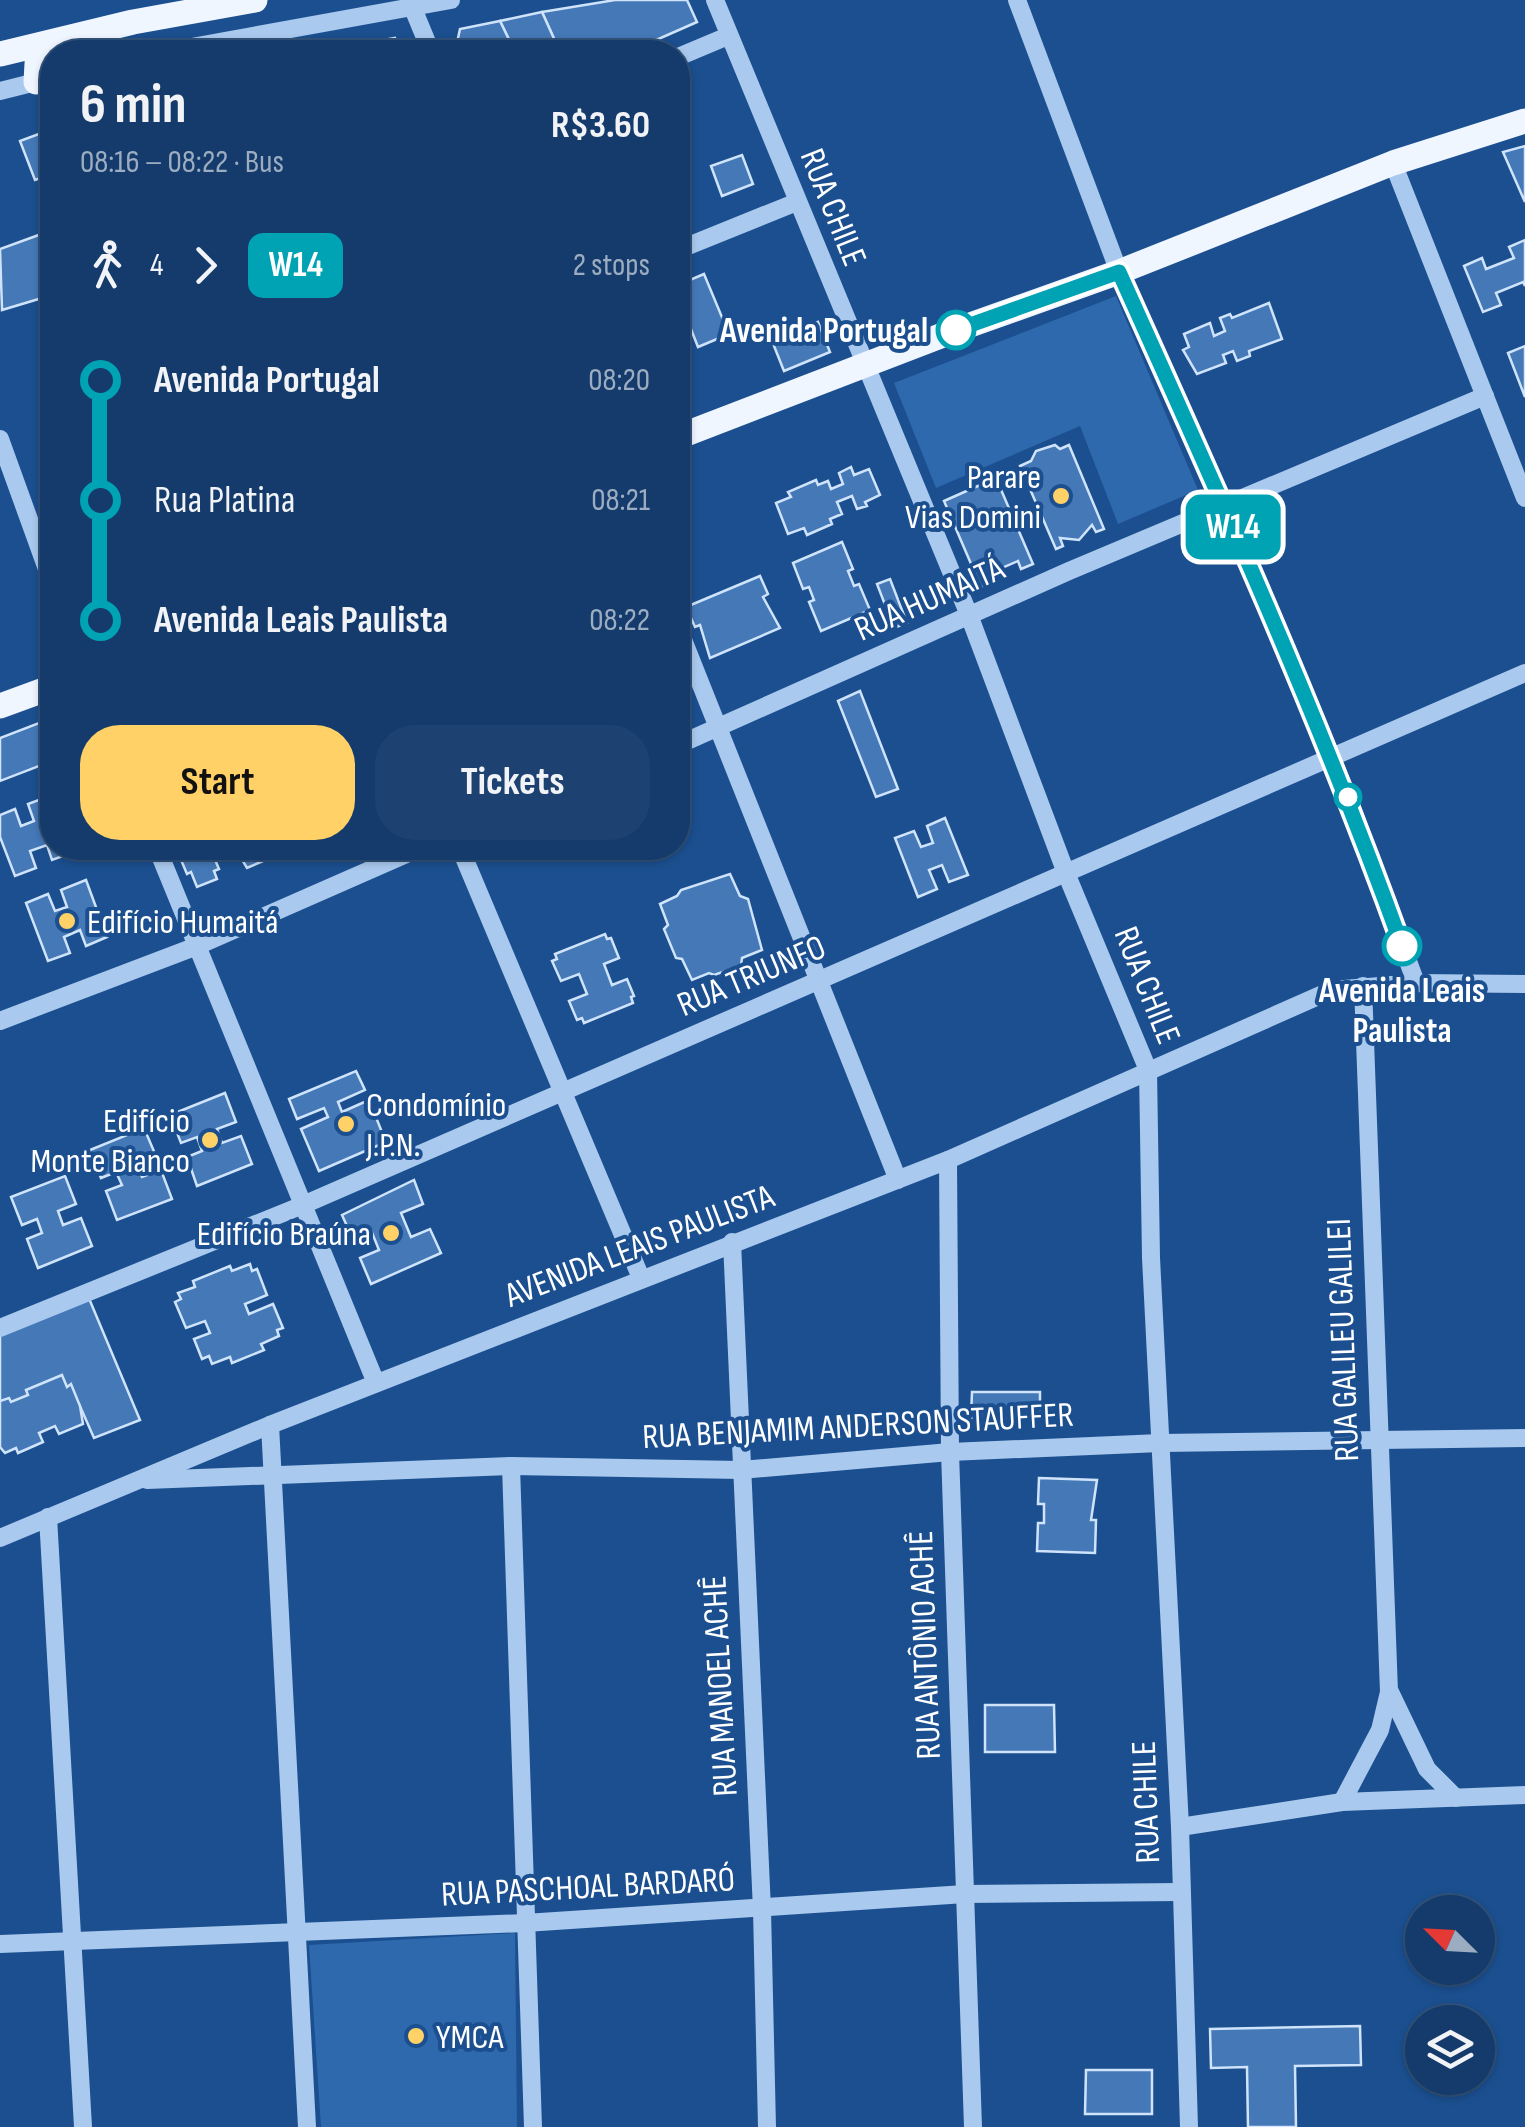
<!DOCTYPE html>
<html lang="en">
<head>
<meta charset="utf-8">
<style>
  body { margin:0; font-family:"Sofia Sans Condensed",sans-serif; background:#1d4271; color:#f1f3f6; height:100vh; display:flex; flex-direction:column; font-size:38px; white-space:nowrap }
  * { box-sizing:border-box; margin:0 }
  p { font-size:32px; color:#9dadc1 }
  .icon { flex:none; width:55px; height:55px; fill:none; stroke:currentColor; stroke-width:2; stroke-linecap:round; stroke-linejoin:round }
  .map { position:relative; flex:1; overflow:hidden }
  .side { position:absolute; left:40px; top:40px; width:650px; height:820px; display:flex; flex-direction:column; background:#143b6b; border-radius:40px; box-shadow:0 2px 8px #0004,0 0 0 2px #33557e }
  .side>* { flex:none }
  .badge { padding:0 20px; border-radius:15px; font-size:35px; line-height:65px }
  .needle { width:65px; rotate:294deg }
  .controls { position:absolute; left:1405px; top:1895px; display:grid; gap:20px }
  .controls a { display:grid; place-items:center; width:90px; height:90px; border-radius:50%; background:#143b6b; box-shadow:0 2px 8px #0004,0 0 0 2px #33557e; font-size:50px }
  .map>.badge { position:absolute; translate:-50% -50%; box-shadow:0 0 0 5px #fff }
  .legs { display:flex; align-items:center; gap:15px; height:110px; padding:0 40px; font-size:32px }
  .legs p { margin-inline-start:auto }
  .summary { display:flex; align-items:center; justify-content:space-between; height:170px; padding:0 40px }
  h1 { font-size:55px; font-weight:700; line-height:75px }
  .primary-button { display:flex; gap:20px; margin-top:auto; padding:20px 40px }
  .primary-button a { flex:1; height:115px; border-radius:40px; background:#ffd166; color:#111; font-size:40px; font-weight:700; line-height:115px; text-align:center }
  .primary-button a+a { background:#1d4271; color:#f1f3f6 }
  ul { padding:0 40px; list-style:none }
  li { display:flex; align-items:center; gap:35px; height:120px; font-size:38px }
  li i { display:grid; place-items:center; width:15px; height:100%; margin:0 12px; background:currentColor }
  li i::after { content:''; width:25px; height:25px; margin:-12px; border:8px solid; border-radius:50%; background:#143b6b }
  li p { margin-inline-start:auto }
  li:first-child i { background:linear-gradient(#0000 50%,currentColor 0) }
  li:last-child i { background:linear-gradient(currentColor 50%,#0000 0) }
  .map>svg:first-child { display:block }
</style>
</head>
<body>
<div class="map">
<svg width="1525" height="2127" viewBox="0 0 1525 2127">
  <rect width="100%" height="100%" fill="#1b4f8f"/>
  <g fill="#2e69ad">
    <polygon points="1116,296 1198,490 1118,524 1080,426 936,488 894,383"/>
    <polygon points="515,1933 517,2127 321,2127 309,1945"/>
  </g>
  <g fill="#4478b7" stroke="#cfe3fa" stroke-width="2.5">
    <polygon points="615,0 687,0 697,22 629,52 560,52 542,12"/>
    <polygon points="542,12 560,52 515,52 500,21"/>
    <polygon points="500,21 515,52 455,52 460,29"/>
    <polygon points="395,38 401,52 317,52"/>
    <polygon points="52,129 52,174 35,180 20,141"/>
    <polygon points="1525,146 1525,202 1503,152"/>
    <polygon points="742,155 753,184 722,196 711,166"/>
    <polygon points="47,232 49,239 52,238 52,295 2,310 0,249"/>
    <polygon points="1525,240 1525,286 1523,282 1496,293 1501,305 1483,312 1464,266 1482,258 1486,269 1514,258 1509,247"/>
    <polygon points="704,274 729,334 698,347 678,296 678,285"/>
    <polygon points="1269,303 1282,339 1249,351 1250,356 1237,361 1233,351 1223,355 1226,363 1197,374 1183,350 1189,347 1184,334 1210,323 1214,336 1225,331 1220,318 1230,314 1232,318"/>
    <polygon points="818,322 830,352 784,371 772,341"/>
    <polygon points="1525,346 1525,397 1508,353"/>
    <polygon points="52,400 52,450 45,440 48,423 42,404"/>
    <polygon points="1055,445 1060,449 1069,445 1104,529 1096,532 1092,525 1079,540 1060,538 1063,546 1056,549 1020,466 1031,461 1036,451"/>
    <polygon points="851,467 854,475 869,469 880,495 865,502 867,506 857,509 852,496 837,502 842,514 830,519 832,524 807,535 804,528 788,534 776,503 791,497 788,492 816,480 818,485 828,481 831,489 843,484 839,473"/>
    <polygon points="996,478 1033,564 1021,569 1018,561 988,574 991,582 981,587 944,501"/>
    <polygon points="842,542 853,569 848,571 854,586 859,584 870,610 821,631 809,602 814,600 809,587 803,589 793,563"/>
    <polygon points="760,576 768,594 763,597 780,628 710,658 700,625 695,627 686,607"/>
    <polygon points="890,579 907,623 894,628 877,584"/>
    <polygon points="860,691 898,789 876,797 838,701"/>
    <polygon points="52,718 52,761 0,781 0,738"/>
    <polygon points="52,795 52,848 72,848 74,852 52,860 47,845 30,851 36,868 15,876 0,837 0,815 15,809 21,826 34,821 28,804"/>
    <polygon points="945,818 968,875 949,882 942,865 929,870 937,889 918,897 895,838 914,831 921,847 933,843 927,826"/>
    <polygon points="176,848 232,848 213,855 219,869 214,871 217,879 197,887 191,872 187,874"/>
    <polygon points="235,848 266,848 270,858 247,868"/>
    <polygon points="730,874 740,896 748,899 762,950 742,958 741,966 714,975 709,973 692,980 682,959 676,958 664,929 668,925 660,904 677,896 681,890"/>
    <polygon points="86,880 107,937 86,946 80,930 64,937 70,953 48,961 26,903 48,894 55,911 67,907 61,890"/>
    <polygon points="605,934 607,939 611,938 619,958 604,964 612,985 627,979 634,996 631,997 633,1003 584,1023 582,1018 577,1020 569,1001 587,994 579,974 561,981 552,961 557,959 555,954"/>
    <polygon points="356,1071 365,1090 338,1102 342,1112 369,1100 386,1142 319,1171 301,1129 328,1117 324,1108 297,1119 289,1099"/>
    <polygon points="225,1093 236,1122 217,1129 222,1143 241,1136 252,1164 197,1186 187,1157 202,1151 197,1137 181,1143 170,1115"/>
    <polygon points="144,1128 156,1156 137,1164 142,1177 161,1170 172,1199 117,1220 106,1191 122,1185 116,1172 101,1178 90,1150"/>
    <polygon points="65,1176 76,1204 58,1211 63,1225 81,1218 92,1246 38,1268 27,1239 42,1233 37,1219 22,1225 11,1197"/>
    <polygon points="414,1180 423,1204 401,1213 411,1237 430,1229 441,1253 371,1284 360,1258 379,1250 371,1230 352,1237 342,1215"/>
    <polygon points="250,1264 252,1271 257,1269 267,1295 245,1304 249,1314 273,1304 283,1328 277,1330 279,1336 261,1344 264,1350 232,1363 230,1357 212,1364 209,1356 202,1359 194,1339 210,1333 205,1321 186,1328 175,1302 181,1299 178,1293 195,1287 193,1281 230,1266 232,1271"/>
    <polygon points="88,1296 140,1420 94,1438 79,1404 0,1440 0,1334"/>
    <polygon points="62,1375 67,1387 71,1384 80,1406 83,1424 59,1434 55,1426 39,1433 43,1442 18,1453 16,1448 5,1453 0,1447 0,1401 9,1398 11,1402 28,1395 26,1390"/>
    <polygon points="972,1392 1040,1392 1040,1418 971,1418"/>
    <polygon points="1039,1478 1097,1480 1091,1520 1096,1520 1095,1553 1037,1551 1038,1523 1044,1523 1044,1504 1038,1504"/>
    <polygon points="985,1705 1054,1705 1055,1752 985,1752"/>
    <polygon points="1360,2026 1361,2065 1295,2066 1296,2127 1248,2127 1247,2067 1211,2068 1210,2029"/>
    <polygon points="1086,2070 1152,2070 1152,2114 1085,2114"/>
  </g>
  <g fill="none" stroke-linecap="round" stroke-linejoin="round">
    <g stroke="#a9c9ee" stroke-width="18">
      <polyline points="715,0 969,615 1066,873 1148,1070 1151,1258 1180,1827 1189,2127"/>
      <polyline points="1017,0 1119,272 1224,505 1348,797 1416,983"/>
      <polyline points="412,6 431,52"/>
      <polyline points="164,52 451,0"/>
      <polyline points="678,57 728,36"/>
      <polyline points="0,91 52,78"/>
      <polyline points="1393,163 1525,498"/>
      <polyline points="678,250 797,202"/>
      <polyline points="0,439 52,583"/>
      <polyline points="678,627 898,1180"/>
      <polyline points="678,745 1069,571 1485,396"/>
      <polyline points="157,848 376,1383"/>
      <polyline points="460,848 641,1278"/>
      <polyline points="0,1021 197,946 420,848"/>
      <polyline points="948,1160 950,1452 973,2127"/>
      <polyline points="732,1242 762,1910 767,2127"/>
      <polyline points="0,1328 303,1205 1525,673"/>
      <polyline points="270,1425 307,2127"/>
      <polyline points="511,1466 533,2127"/>
      <polyline points="147,1480 511,1466 741,1470 950,1452 1160,1443 1525,1438"/>
      <polyline points="48,1517 83,2127"/>
      <polyline points="0,1538 270,1425 948,1160 1332,990 1416,983 1525,984"/>
      <polyline points="1390,1692 1427,1769 1456,1798"/>
      <polyline points="1342,1802 1380,1730 1389,1692 1363,986"/>
      <polyline points="1180,1827 1342,1802 1525,1795"/>
      <polyline points="0,1944 525,1923 965,1894 1180,1892"/>
    </g>
    <g stroke="#f0f6ff" stroke-width="25">
      <polyline points="0,54 133,22 255,0"/>
      <polyline points="36,82 38,46"/>
      <polyline points="678,437 956,330 1119,272 1393,163 1525,121"/>
      <polyline points="0,706 52,687"/>
    </g>
  </g>
  <g fill="none" stroke-linecap="round" stroke-linejoin="round">
    <g stroke="#fff" stroke-width="22">
      <path id="line-1" d="M956,330L1119,272C1219,494 1319,716 1402,946"/>
    </g>
    <use href="#line-1" stroke="#00a3b4" stroke-width="15"/>
  </g>
  <g fill="#fff" stroke="#00a3b4" stroke-width="5">
    <circle cx="956" cy="330" r="18"/>
    <circle cx="1348" cy="797" r="12"/>
    <circle cx="1402" cy="946" r="18"/>
  </g>
  <g fill="#ffd166" stroke="#1b4f8f" stroke-width="4">
    <circle cx="1061" cy="496" r="10"/>
    <circle cx="67" cy="921" r="10"/>
    <circle cx="346" cy="1124" r="10"/>
    <circle cx="210" cy="1140" r="10"/>
    <circle cx="391" cy="1233" r="10"/>
    <circle cx="416" cy="2036" r="10"/>
  </g>
  <g text-anchor="middle" stroke-width="8" stroke-linejoin="round" paint-order="stroke">
    <g font-size="35" fill="#fff" stroke="#1b4f8f">
      <text transform="translate(834 207) rotate(68)" y="12">RUA CHILE</text>
      <text transform="translate(929 598) rotate(-24)" y="12">RUA HUMAITÁ</text>
      <text transform="translate(751 975) rotate(-23)" y="12">RUA TRIUNFO</text>
      <text transform="translate(1148 985) rotate(68)" y="12">RUA CHILE</text>
      <text transform="translate(639 1245) rotate(-21)" y="12">AVENIDA LEAIS PAULISTA</text>
      <text transform="translate(1342 1340) rotate(-92)" y="12">RUA GALILEU GALILEI</text>
      <text transform="translate(858 1425) rotate(-3)" y="12">RUA BENJAMIM ANDERSON STAUFFER</text>
      <text transform="translate(924 1645) rotate(-92)" y="12">RUA ANTÔNIO ACHÊ</text>
      <text transform="translate(719 1686) rotate(-93)" y="12">RUA MANOEL ACHÊ</text>
      <text transform="translate(1145 1802) rotate(-92)" y="12">RUA CHILE</text>
      <text transform="translate(588 1886) rotate(-3)" y="12">RUA PASCHOAL BARDARÓ</text>
    </g>
    <g font-size="35" font-weight="bold" fill="#fff" stroke="#1b4f8f" text-anchor="end">
      <text x="928" y="342">Avenida Portugal</text>
      <text x="1402" y="1002" text-anchor="middle">Avenida Leais<tspan x="1402" dy="40">Paulista</tspan></text>
    </g>
    <g font-size="35" fill="#fff" stroke="#1b4f8f" text-anchor="end">
      <text x="1041" y="488">Parare<tspan x="1041" dy="40">Vias Domini</tspan></text>
      <text x="87" y="933" text-anchor="start">Edifício Humaitá</text>
      <text x="366" y="1116" text-anchor="start">Condomínio<tspan x="366" dy="40">J.P.N.</tspan></text>
      <text x="190" y="1132">Edifício<tspan x="190" dy="40">Monte Bianco</tspan></text>
      <text x="371" y="1245">Edifício Braúna</text>
      <text x="436" y="2048" text-anchor="start">YMCA</text>
    </g>
  </g>
</svg>
<div class="controls">
<a><svg class="needle" viewBox="-14 -14 28 28"><path d="M0-13l5 13h-10z" fill="#e53935"/><path d="M0 13l5-13h-10z" fill="#9dadc1"/></svg></a>
<a><svg class="icon" aria-label="layers" viewBox="0 0 24 24"><path d="M12 4l9 5-9 5-9-5zM3 14l9 5 9-5"/></svg></a>
</div>
<b class="badge" style="left:1233px;top:527px;background:#00a3b4;color:#fff">W14</b>
<section class="side">
<div class="summary"><div><h1>6 min</h1><p>08:16 – 08:22 · Bus</p></div><b>R$3.60</b></div>
<div class="legs"><svg class="icon" aria-label="walk" viewBox="0 0 24 24"><circle cx="13" cy="4" r="2"/><path d="M13 8l-2 6 4 7M11 14l-3 7M7 12l3-4h3l4 4"/></svg>4<svg class="icon" aria-label="forward" viewBox="0 0 24 24"><path d="M9 5l7 7-7 7"/></svg><b class="badge" style="background:#00a3b4;color:#fff">W14</b><p>2 stops</p></div>
<ul>
<li><i style="color:#00a3b4"></i><b>Avenida Portugal</b><p>08:20</p></li>
<li><i style="color:#00a3b4"></i><span>Rua Platina</span><p>08:21</p></li>
<li><i style="color:#00a3b4"></i><b>Avenida Leais Paulista</b><p>08:22</p></li>
</ul>
<div class="primary-button"><a>Start</a><a>Tickets</a></div>
</section>
</div>
</body>
</html>
